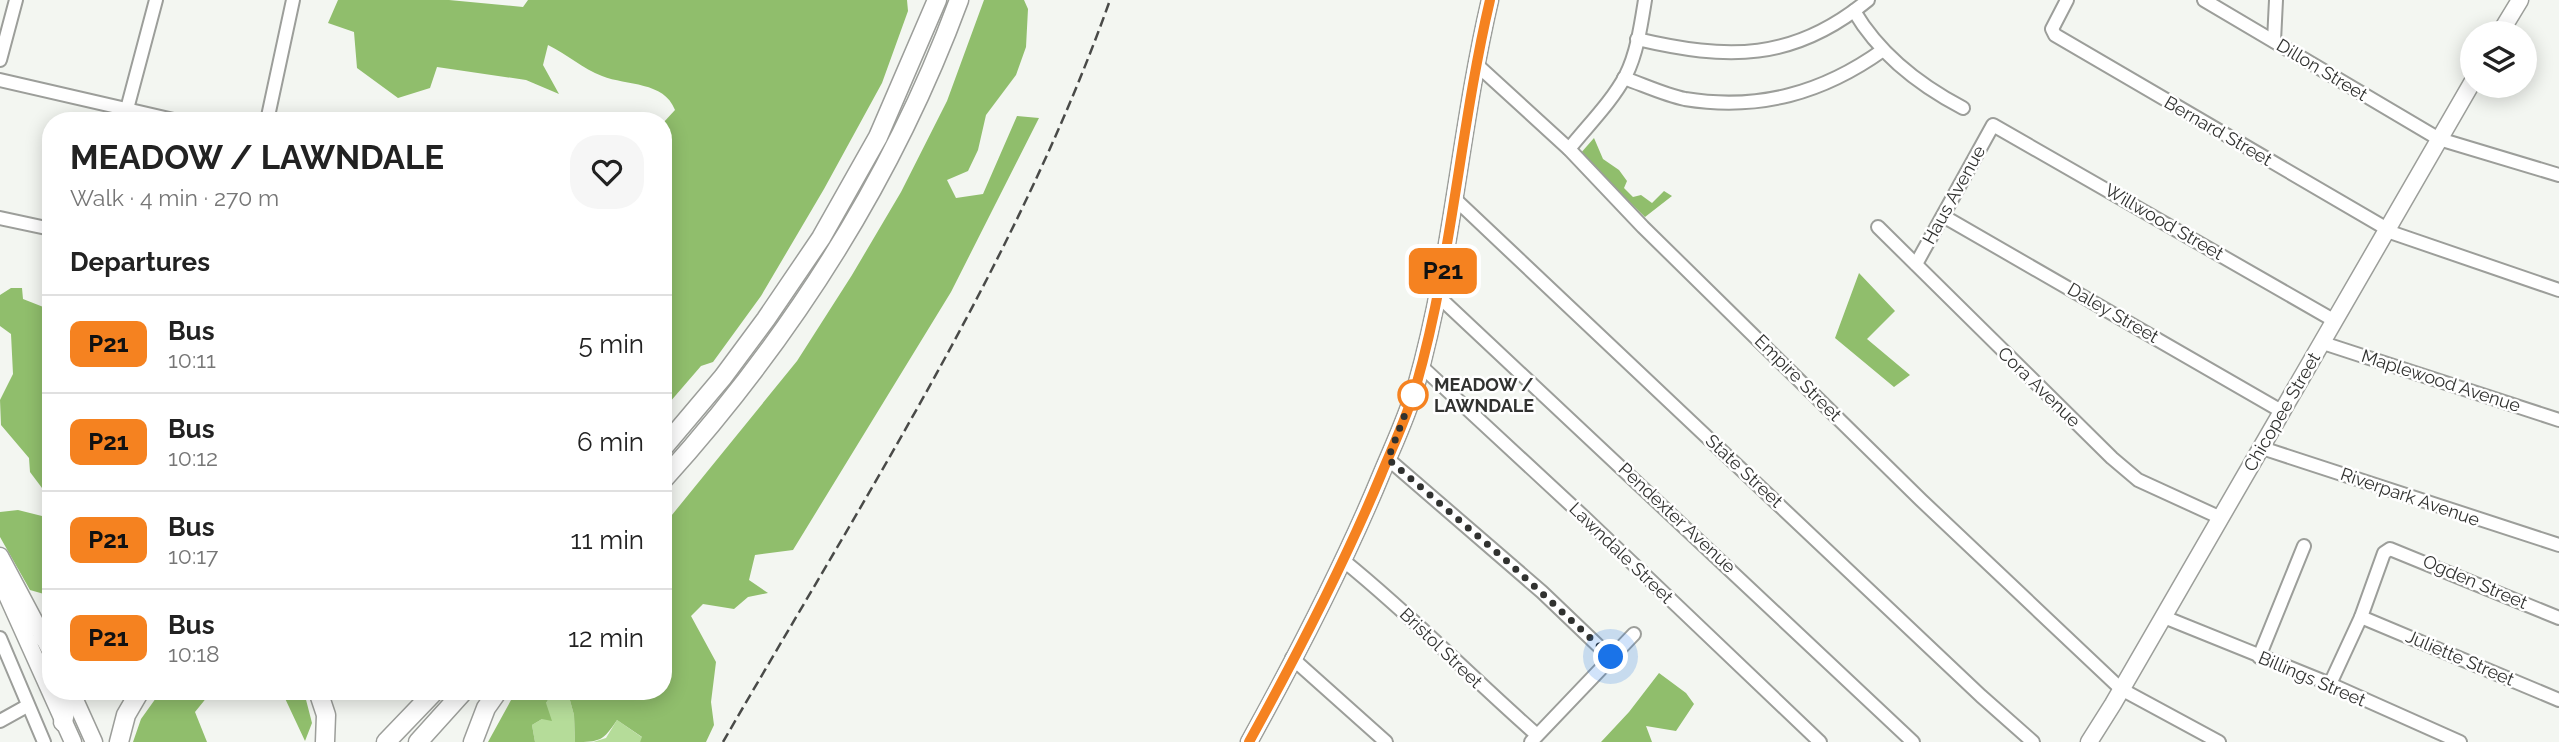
<!DOCTYPE html>
<html lang="en">
<head>
<meta charset="utf-8">
<style>
  body { margin:0; font-family:Raleway,sans-serif; background:#f6f6f6; color:#222; height:100vh; display:flex; flex-direction:column; font-size:26px; white-space:nowrap }
  * { box-sizing:border-box; margin:0 }
  p { font-size:23px; color:#767676 }
  .icon { flex:none; width:38px; height:38px; fill:none; stroke:currentColor; stroke-width:2; stroke-linecap:round; stroke-linejoin:round }
  .map { position:relative; flex:1; overflow:hidden }
  .details { position:absolute; left:42px; top:112px; width:630px; height:588px; display:flex; flex-direction:column; background:#fff; border-radius:28px; box-shadow:0 4px 18px #0003 }
  .details>* { flex:none }
  .badge { padding:0 14px; border-radius:10px; font-size:24px; line-height:46px }
  .tools { position:absolute; left:2460px; top:21px; display:grid; gap:14px }
  .tools a { display:grid; place-items:center; width:77px; height:77px; border-radius:50%; background:#fff; box-shadow:0 4px 18px #0003; font-size:35px }
  .you { position:absolute; width:35px; height:35px; margin:-18px; border:5px solid #fff; border-radius:50%; background:#1a73e8; box-shadow:0 0 0 10px #1a73e833 }
  .map>.badge { position:absolute; translate:-50% -50%; box-shadow:0 0 0 4px #fff }
  h2 { padding:0 28px; font-size:26px; line-height:63px }
  .round { display:grid; place-items:center; flex:none; width:74px; height:74px; border-radius:28px; background:#f6f6f6 }
  .head { display:flex; align-items:center; justify-content:space-between; height:119px; padding:0 28px }
  h1 { font-size:33px; font-weight:700; line-height:52px }
  ul { padding:0; list-style:none }
  li { display:flex; align-items:center; gap:21px; height:98px; padding:0 28px; border-top:2px solid #e0e0e0 }
  li div { flex:1 }
  li b { display:block; font-size:26px }
  li em { font-style:normal }
  li .badge { min-width:77px; font-weight:700; text-align:center }
  .map>svg:first-child { display:block }
</style>
</head>
<body>
<div class="map">
<svg width="2559" height="742" viewBox="0 0 2559 742">
  <rect width="100%" height="100%" fill="#f3f6f1"/>
  <g fill="#b5dc99">
    <polygon points="554,691 568,693 574,715 575,742 535,742 532,725 542,719 546,703"/>
    <polygon points="617,720 643,738 640,742 593,742 606,738"/>
  </g>
  <g fill="#90be6c">
    <path d="M338,0H449L523,7L528,0H907L908,11L882,83L824,189L761,296L713,362L701,366L663,410V123L675,110C664,81 627,86 602,76C583,69 567,54 548,45L543,65L559,94L526,80L437,67L430,88L398,98L357,68L354,32L328,23Z"/>
    <path d="M984,0H1024L1028,9L1026,47L1016,75L986,115L978,150L968,171L947,180L956,198L983,194L1017,116L1039,118L951,292L793,550L755,555L749,580L768,593L748,597L734,609L703,604L691,616L716,662L711,702L714,725L706,742H640L642,737L617,720C603,741 600,742 575,742L574,715L568,693L563,691H663V526L797,361L852,275L901,192L947,101Z"/>
    <polygon points="1594,138 1603,159 1619,170 1627,181 1624,188 1633,197 1641,195 1652,203 1664,191 1672,196 1645,217 1580,154"/>
    <polygon points="1859,273 1895,311 1867,339 1910,375 1894,387 1835,338"/>
    <polygon points="11,288 22,288 23,299 51,310 51,500 30,472 29,458 1,425 0,400 13,374 11,334 0,326 0,295"/>
    <polygon points="18,510 42,516 51,510 51,596 30,590 0,537 0,512"/>
    <polygon points="1659,673 1686,693 1694,704 1676,731 1646,726 1652,742 1601,742 1629,712"/>
    <polygon points="161,691 212,691 195,712 207,742 133,742 141,719"/>
    <polygon points="279,691 304,692 312,723 305,741 282,692"/>
    <polygon points="516,691 554,691 546,703 552,721 542,719 532,725 535,742 488,742"/>
  </g>
  <g fill="none" stroke-linecap="round" stroke-linejoin="round">
    <g stroke="#9c9e9a" stroke-width="16">
      <g id="minor">
        <polyline points="2067,0 2052,29 2055,35 2382,226 2387,231 2559,290"/>
        <polyline points="2204,0 2439,139 2559,175"/>
        <path d="M1854,11C1880,55 1919,85 1963,108"/>
        <path d="M1637,39C1727,60 1793,62 1868,0"/>
        <polyline points="2274,41 2276,0"/>
        <polyline points="0,60 16,0"/>
        <polyline points="1476,64 1569,149 1643,227 1921,500 2121,689 2219,742"/>
        <path d="M1624,78C1644,85 1665,95 1685,99C1759,111 1823,93 1883,50"/>
        <polyline points="0,80 178,121"/>
        <polyline points="127,109 156,0"/>
        <polyline points="267,121 293,0"/>
        <path d="M1569,149C1588,125 1611,103 1626,75C1637,53 1641,25 1645,0"/>
        <polyline points="1455,199 1981,696 2033,742"/>
        <polyline points="1943,216 2283,412"/>
        <polyline points="0,218 51,229"/>
        <polyline points="1878,227 2112,458 2138,480 2221,518"/>
        <polyline points="1916,264 1993,125 2335,321"/>
        <polyline points="1438,296 1913,742"/>
        <polyline points="2323,343 2559,420"/>
        <polyline points="1421,366 1585,518 1820,742"/>
        <polyline points="2262,448 2559,545"/>
        <polyline points="1388,459 1542,592 1610,657"/>
        <path d="M1344,561C1411,615 1472,678 1537,735"/>
        <polyline points="2164,617 2330,684 2460,742"/>
        <polyline points="2361,617 2559,700"/>
        <polyline points="0,638 44,742"/>
        <polyline points="2259,657 2304,546"/>
        <polyline points="1292,658 1386,742"/>
        <polyline points="2330,684 2361,617 2384,553 2390,549 2559,618"/>
        <polyline points="0,721 27,706"/>
        <polyline points="1531,742 1634,634"/>
      </g>
    </g>
    <g stroke="#9c9e9a" stroke-width="19">
      <g id="major">
        <polyline points="2500,33 2520,0"/>
        <polyline points="0,556 51,652"/>
        <polyline points="0,580 73,742"/>
        <polyline points="71,691 94,742"/>
        <path d="M1249,742C1297,655 1343,567 1381,475C1393,446 1407,417 1416,386C1452,260 1460,128 1490,0"/>
        <polyline points="2089,742 2113,704 2473,81"/>
      </g>
    </g>
    <g stroke="#9c9e9a" stroke-width="21">
      <g id="highway">
        <polyline points="663,448 723,377 766,319 821,238 878,137 937,0"/>
        <path d="M663,480C791,338 893,179 959,0"/>
        <polyline points="43,637 51,643"/>
        <polyline points="318,691 326,715 325,742"/>
        <polyline points="63,722 67,703 78,691"/>
        <polyline points="119,742 126,715 140,691"/>
        <polyline points="386,742 435,691"/>
        <polyline points="418,742 464,691"/>
        <polyline points="473,742 486,708 498,691"/>
      </g>
    </g>
    <use href="#minor" stroke="#fff" stroke-width="12"/>
    <use href="#major" stroke="#fff" stroke-width="16"/>
    <use href="#highway" stroke="#fff" stroke-width="18"/>
    <path stroke="#494a48" stroke-width="2.5" stroke-dasharray="10 5" stroke-linecap="butt" d="M723,742C861,503 1017,261 1110,0"/>
  </g>
  <g fill="none" stroke-linecap="round" stroke-linejoin="round">
    <g stroke="#fff" stroke-width="16">
      <path id="line" d="M1249,742C1297,655 1343,567 1381,475C1393,446 1407,417 1416,386C1452,260 1460,128 1490,0"/>
    </g>
    <use href="#line" stroke="#f58220" stroke-width="10"/>
    <polyline stroke="#313230" stroke-width="7" stroke-dasharray="0 12.6" points="1413,395 1415,388 1388,459 1508,562 1611,657"/>
  </g>
  <circle fill="#fff" stroke="#f58220" stroke-width="3.5" cx="1413" cy="395" r="14"/>
  <g text-anchor="middle" stroke-width="5" stroke-linejoin="round" paint-order="stroke">
    <g font-size="18" fill="#313230" stroke="#fff">
      <text transform="translate(2322 70) rotate(31)" y="6">Dillon Street</text>
      <text transform="translate(2218 131) rotate(30)" y="6">Bernard Street</text>
      <text transform="translate(1954 195) rotate(-61)" y="6">Haus Avenue</text>
      <text transform="translate(2164 222) rotate(30)" y="6">Willwood Street</text>
      <text transform="translate(2113 313) rotate(30)" y="6">Daley Street</text>
      <text transform="translate(1798 378) rotate(45)" y="6">Empire Street</text>
      <text transform="translate(2441 381) rotate(18)" y="6">Maplewood Avenue</text>
      <text transform="translate(2039 387) rotate(44)" y="6">Cora Avenue</text>
      <text transform="translate(2282 412) rotate(-60)" y="6">Chicopee Street</text>
      <text transform="translate(1744 471) rotate(43)" y="6">State Street</text>
      <text transform="translate(2410 497) rotate(19)" y="6">Riverpark Avenue</text>
      <text transform="translate(1677 518) rotate(43)" y="6">Pendexter Avenue</text>
      <text transform="translate(1621 553) rotate(44)" y="6">Lawndale Street</text>
      <text transform="translate(2475 582) rotate(23)" y="6">Ogden Street</text>
      <text transform="translate(1441 648) rotate(44)" y="6">Bristol Street</text>
      <text transform="translate(2460 658) rotate(23)" y="6">Juliette Street</text>
      <text transform="translate(2312 679) rotate(23)" y="6">Billings Street</text>
    </g>
    <g font-size="18" font-weight="bold" fill="#313230" stroke="#fff" text-anchor="start">
      <text x="1434" y="391">MEADOW /<tspan x="1434" dy="21">LAWNDALE</tspan></text>
    </g>
  </g>
</svg>
<div class="tools">
<a><svg class="icon" aria-label="layers" viewBox="0 0 24 24"><path d="M12 4l9 5-9 5-9-5zM3 14l9 5 9-5"/></svg></a>
</div>
<div class="you" style="left:1611px;top:657px"></div>
<b class="badge" style="left:1443px;top:271px;background:#f58220;color:#111">P21</b>
<section class="details">
<div class="head"><div><h1>MEADOW / LAWNDALE</h1><p>Walk · 4 min · 270 m</p></div><a class="round"><svg class="icon" aria-label="heart" viewBox="0 0 24 24"><path d="M12 20l-8-8c-3-5 5-10 8-4 3-6 11-1 8 4z"/></svg></a></div>
<h2>Departures</h2>
<ul>
<li><span class="badge" style="background:#f58220;color:#111">P21</span><div><b>Bus</b><p>10:11</p></div><em>5 min</em></li>
<li><span class="badge" style="background:#f58220;color:#111">P21</span><div><b>Bus</b><p>10:12</p></div><em>6 min</em></li>
<li><span class="badge" style="background:#f58220;color:#111">P21</span><div><b>Bus</b><p>10:17</p></div><em>11 min</em></li>
<li><span class="badge" style="background:#f58220;color:#111">P21</span><div><b>Bus</b><p>10:18</p></div><em>12 min</em></li>
</ul>
</section>
</div>
</body>
</html>
